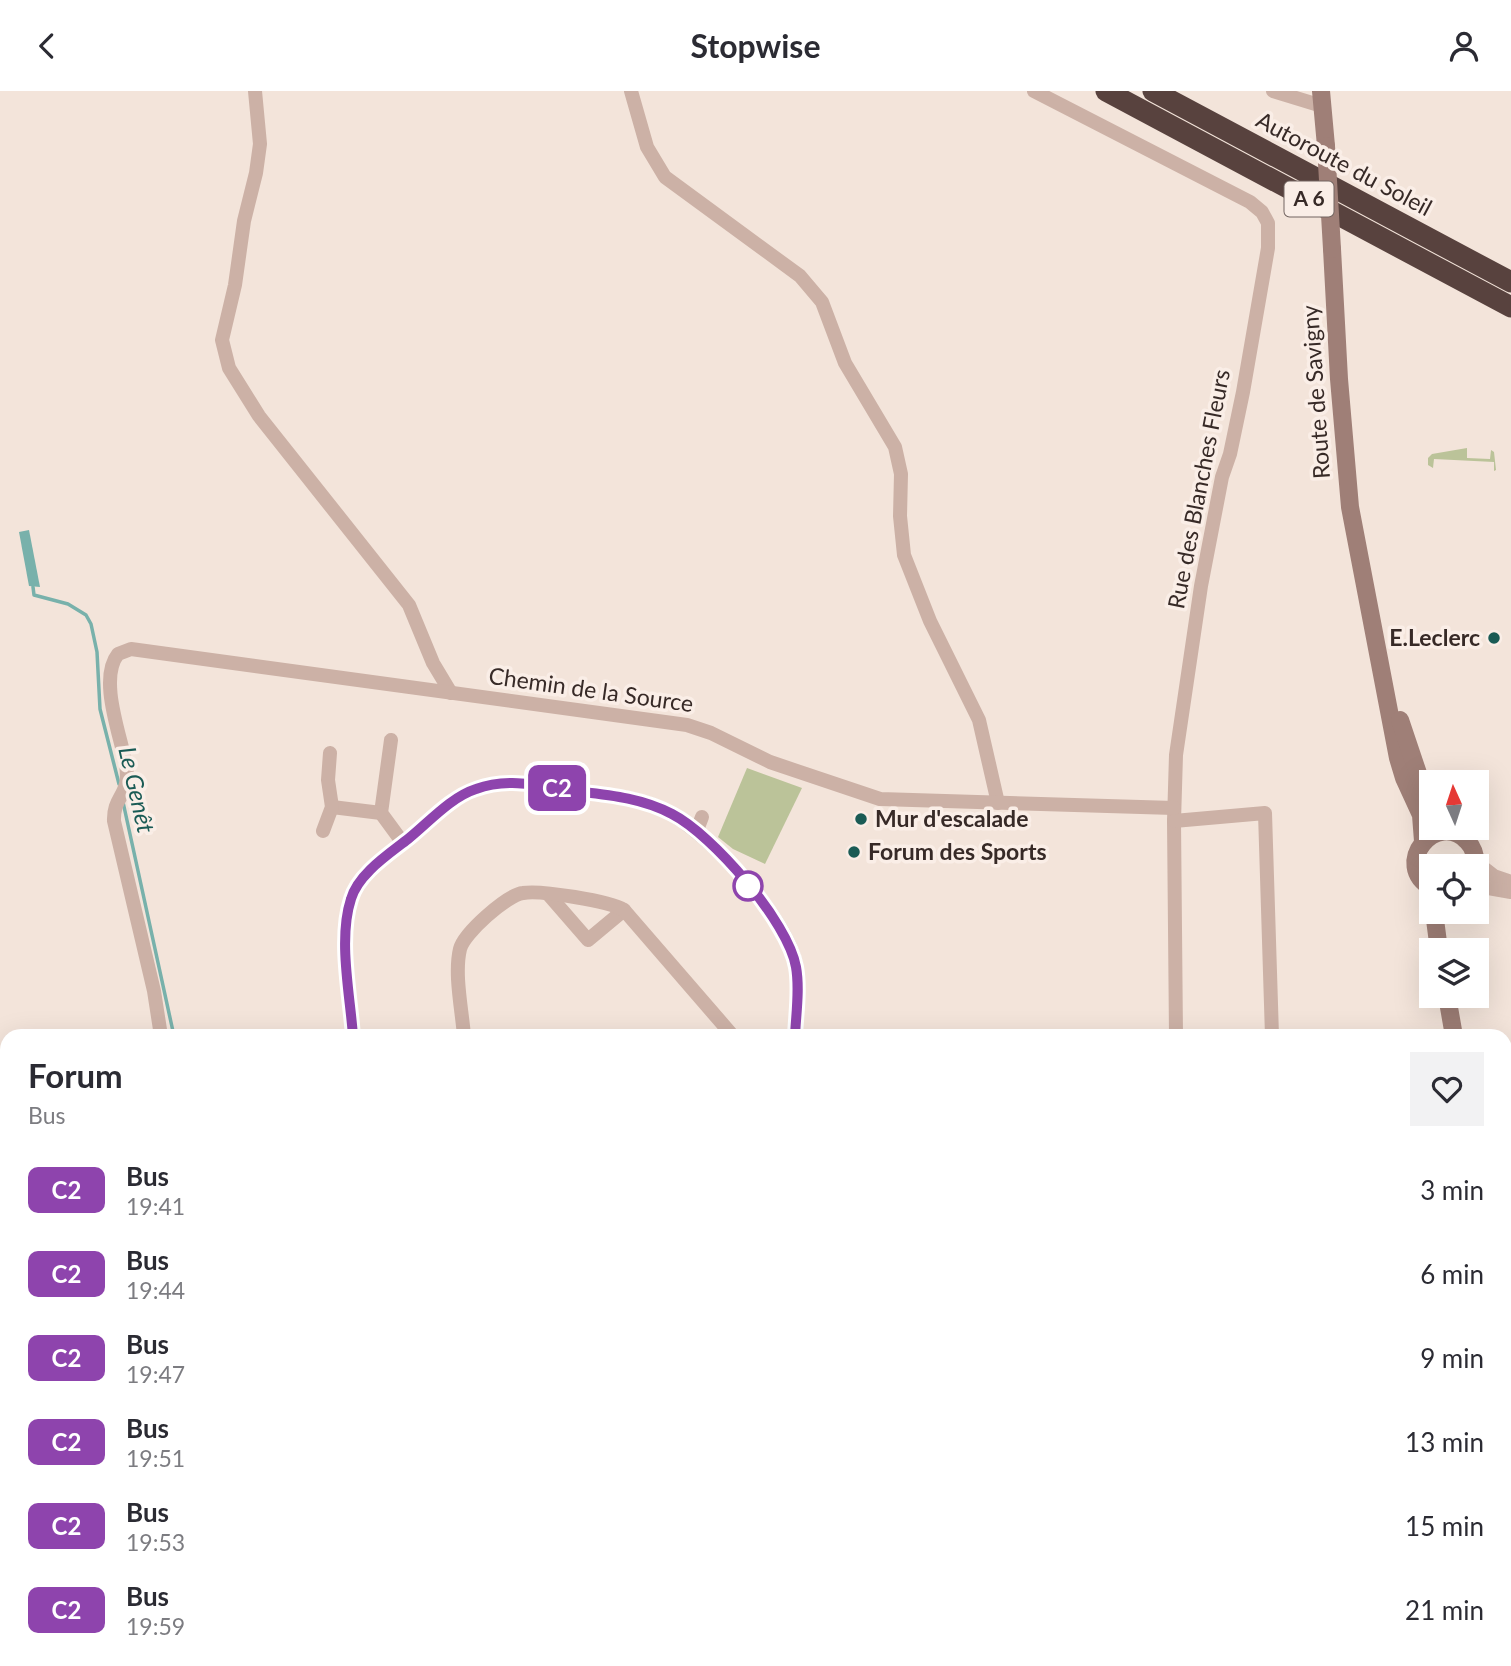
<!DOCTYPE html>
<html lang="fr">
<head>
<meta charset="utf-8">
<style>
  body { margin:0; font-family:Lato,sans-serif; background:#f2f2f3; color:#2b2b33; height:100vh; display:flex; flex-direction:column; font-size:26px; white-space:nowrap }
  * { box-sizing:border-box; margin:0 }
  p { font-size:23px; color:#7c7c81 }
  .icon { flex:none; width:38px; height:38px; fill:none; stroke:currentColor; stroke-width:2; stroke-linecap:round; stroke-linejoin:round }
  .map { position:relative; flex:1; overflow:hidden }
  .sheet { position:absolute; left:0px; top:938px; width:1512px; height:637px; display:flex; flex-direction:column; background:#fff; border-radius:21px 21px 0 0; box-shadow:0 7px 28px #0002 }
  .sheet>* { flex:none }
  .badge { padding:0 14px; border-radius:10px; font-size:24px; line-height:46px }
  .needle { width:46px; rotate:357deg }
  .controls { position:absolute; left:1419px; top:679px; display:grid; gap:14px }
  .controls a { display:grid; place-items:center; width:70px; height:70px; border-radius:0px; background:#fff; box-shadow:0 7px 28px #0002; font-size:35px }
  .map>.badge { position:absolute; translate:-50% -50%; box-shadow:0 0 0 4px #fff }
  .round { display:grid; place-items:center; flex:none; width:74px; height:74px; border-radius:0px; background:#f2f2f3 }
  .overview { display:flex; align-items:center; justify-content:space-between; height:119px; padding:0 28px }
  h1 { font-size:33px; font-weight:700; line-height:52px }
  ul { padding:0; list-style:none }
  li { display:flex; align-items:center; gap:21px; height:84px; padding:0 28px }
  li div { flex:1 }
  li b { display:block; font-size:26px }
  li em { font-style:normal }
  li .badge { min-width:77px; font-weight:700; text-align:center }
  header { display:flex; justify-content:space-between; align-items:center; height:91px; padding:0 28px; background:#fff; font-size:32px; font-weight:700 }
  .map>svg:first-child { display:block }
</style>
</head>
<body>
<header><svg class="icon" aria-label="back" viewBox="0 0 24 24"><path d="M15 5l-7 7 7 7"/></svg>Stopwise<svg class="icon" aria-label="person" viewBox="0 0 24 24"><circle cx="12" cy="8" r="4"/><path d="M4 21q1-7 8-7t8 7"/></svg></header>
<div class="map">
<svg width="1511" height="1575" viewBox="0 0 1511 1575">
  <rect width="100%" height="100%" fill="#f3e4da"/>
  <g fill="#bbc399">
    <polygon points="1467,357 1467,367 1490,368 1491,359 1494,361 1496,379 1494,380 1494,371 1434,368 1433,377 1428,374 1428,367 1432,363"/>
    <polygon points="747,677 802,697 765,773 733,758 718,746"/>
    <polygon points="719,1568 824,1568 821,1575 715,1575"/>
    <polygon points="1349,1568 1485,1568 1486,1575 1349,1575"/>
  </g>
  <polygon fill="#78b1ab" points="29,439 40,496 29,495 19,441"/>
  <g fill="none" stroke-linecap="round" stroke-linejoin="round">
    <g stroke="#78b1ab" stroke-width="3.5">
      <polyline points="33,496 34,504 68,513 86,524 91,533 97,561 100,618 119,693"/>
      <polyline points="123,711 174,945"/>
      <polyline points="165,1575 167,1568"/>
    </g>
    <g stroke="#ccb1a6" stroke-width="14">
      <polyline points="255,0 260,53 256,82 244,130 235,194 222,249 229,277 259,325 409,514 433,572 451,602"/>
      <polyline points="631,0 647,56 665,86 800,185 822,211 845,272 895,356 901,383 900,425 904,464 930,530 979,629 998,712"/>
      <polyline points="1034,0 1250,111 1262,121 1268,132 1268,157 1243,301 1230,363 1222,386 1201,495 1176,664 1174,730 1176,945"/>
      <polyline points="1273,0 1322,15"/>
      <polyline points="391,649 381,722 403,752"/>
      <polyline points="332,716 381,722"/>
      <polyline points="1174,730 1265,722 1272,945"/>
      <polyline points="697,739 702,726"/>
      <polyline points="323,740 332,716 328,689 330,662"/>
      <polyline points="1476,771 1494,785 1511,791"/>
      <polyline points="1477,795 1511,801"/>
      <polyline points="548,803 588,849 624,819"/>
      <path d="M161,945L154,900L114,730C113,704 131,705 126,674C121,645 98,588 118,563L131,558L687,634L711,642L770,671L880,708L1174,717"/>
      <path d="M353,945C350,903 338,848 351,808C358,783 389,763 408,748C429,731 451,706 476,698C509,686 542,695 575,700C601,703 628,705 653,714C700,731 780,818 794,866C801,891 796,919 795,945"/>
      <path d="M464,945C462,919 454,883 460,858C464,842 507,804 523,802C541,799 609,810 624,819L733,945"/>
      <polyline points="1505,1106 1511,1106"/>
      <polyline points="1505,1493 1511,1490"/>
      <polyline points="1141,1568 1142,1575"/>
      <polyline points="153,1575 154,1568"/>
      <polyline points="420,1575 430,1568"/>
      <polyline points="652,1575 655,1568"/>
      <polyline points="1340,1575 1340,1568"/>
    </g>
    <g stroke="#9f7f77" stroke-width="18">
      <polyline points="1321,0 1326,55"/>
      <polyline points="1332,158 1339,288 1350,416 1398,667 1404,687 1421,724 1423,750"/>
      <polyline points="1400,629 1429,715"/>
      <path d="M1432,797C1390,774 1437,718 1467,750C1474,757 1476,766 1476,775"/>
      <polyline points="1434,821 1439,859"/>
      <polyline points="1447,905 1454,945"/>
      <polyline points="1505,1231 1511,1265"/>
    </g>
    <g stroke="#58423e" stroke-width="21">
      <polyline points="1106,0 1511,216"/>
      <polyline points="1153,0 1511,191"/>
    </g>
    <polyline stroke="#9f7f77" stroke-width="18" points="1326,55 1332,158"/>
  </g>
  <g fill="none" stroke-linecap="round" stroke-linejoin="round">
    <g stroke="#fff" stroke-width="16">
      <path id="line" d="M353,945C350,903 338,848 351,808C358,783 389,763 408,748C429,731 451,706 476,698C509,686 542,695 575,700C609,704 642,707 672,723C713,744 788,831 796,876C800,898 796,923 795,945"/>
    </g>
    <use href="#line" stroke="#8e44ad" stroke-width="10"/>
  </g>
  <g fill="#1a5b55" stroke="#faeee7" stroke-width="2.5">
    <circle cx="1494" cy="547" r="7"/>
    <circle cx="861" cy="728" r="7"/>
    <circle cx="854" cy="761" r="7"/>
  </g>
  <circle fill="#fff" stroke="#8e44ad" stroke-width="3.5" cx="748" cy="795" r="14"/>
  <g text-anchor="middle" stroke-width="7" stroke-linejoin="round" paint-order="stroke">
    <rect fill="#faeee7" stroke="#726561" stroke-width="2" x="1284.5" y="90.5" width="49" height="35" rx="5"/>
    <g font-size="21" font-weight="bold" fill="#372a27">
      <text x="1309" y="115">A 6</text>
    </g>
    <g font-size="23" fill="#372a27" stroke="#faeee7">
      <text transform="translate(1344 73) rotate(28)" y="8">Autoroute du Soleil</text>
      <text transform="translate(1316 301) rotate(-94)" y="8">Route de Savigny</text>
      <text transform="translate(1199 398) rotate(-79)" y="8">Rue des Blanches Fleurs</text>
      <text transform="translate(591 599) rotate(8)" y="8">Chemin de la Source</text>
    </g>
    <g font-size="23" font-weight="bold" fill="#372a27" stroke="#faeee7" text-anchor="start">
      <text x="1480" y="555" text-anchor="end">E.Leclerc</text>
      <text x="875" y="736">Mur d'escalade</text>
      <text x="868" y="769">Forum des Sports</text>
    </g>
    <g font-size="24" font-style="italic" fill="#1a5b55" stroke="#faeee7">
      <text transform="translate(136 699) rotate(77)" y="8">Le Genêt</text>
    </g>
  </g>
</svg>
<div class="controls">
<a><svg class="needle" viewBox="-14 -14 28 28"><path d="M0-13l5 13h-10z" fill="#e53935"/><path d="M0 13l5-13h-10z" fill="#7c7c81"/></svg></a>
<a><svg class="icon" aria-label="locate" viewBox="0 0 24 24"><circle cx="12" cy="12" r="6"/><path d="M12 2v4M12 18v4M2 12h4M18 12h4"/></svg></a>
<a><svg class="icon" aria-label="layers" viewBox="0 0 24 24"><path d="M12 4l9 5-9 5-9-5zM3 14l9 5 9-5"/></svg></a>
</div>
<b class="badge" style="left:557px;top:697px;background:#8e44ad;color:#fff">C2</b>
<section class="sheet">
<div class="overview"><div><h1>Forum</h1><p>Bus</p></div><a class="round"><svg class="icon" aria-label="heart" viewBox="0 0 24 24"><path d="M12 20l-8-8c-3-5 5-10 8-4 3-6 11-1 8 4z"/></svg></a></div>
<ul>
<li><span class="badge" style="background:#8e44ad;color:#fff">C2</span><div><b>Bus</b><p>19:41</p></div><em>3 min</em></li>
<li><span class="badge" style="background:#8e44ad;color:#fff">C2</span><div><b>Bus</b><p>19:44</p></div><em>6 min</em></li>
<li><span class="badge" style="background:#8e44ad;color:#fff">C2</span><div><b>Bus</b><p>19:47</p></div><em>9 min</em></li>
<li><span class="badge" style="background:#8e44ad;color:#fff">C2</span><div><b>Bus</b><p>19:51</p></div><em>13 min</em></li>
<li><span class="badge" style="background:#8e44ad;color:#fff">C2</span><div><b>Bus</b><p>19:53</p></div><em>15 min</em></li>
<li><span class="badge" style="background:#8e44ad;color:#fff">C2</span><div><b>Bus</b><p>19:59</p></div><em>21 min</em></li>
</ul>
</section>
</div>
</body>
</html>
